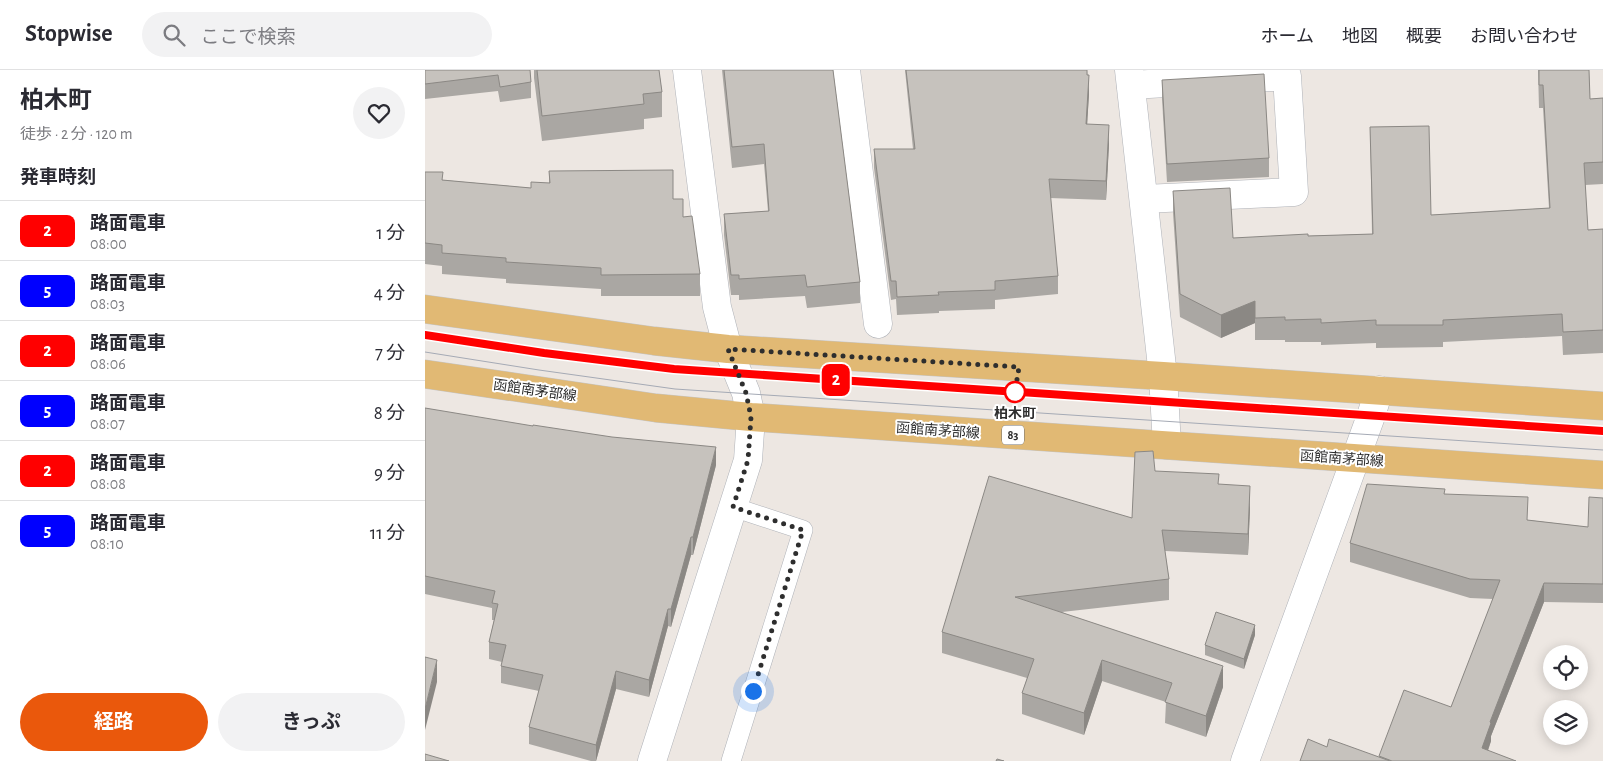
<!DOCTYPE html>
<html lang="ja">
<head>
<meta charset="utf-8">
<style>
  body { margin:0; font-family:"Alegreya Sans","Noto Sans JP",sans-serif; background:#f2f2f3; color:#2b2b33; height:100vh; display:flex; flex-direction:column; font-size:19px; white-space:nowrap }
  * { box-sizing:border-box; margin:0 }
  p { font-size:16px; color:#7c7c81 }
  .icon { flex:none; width:28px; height:28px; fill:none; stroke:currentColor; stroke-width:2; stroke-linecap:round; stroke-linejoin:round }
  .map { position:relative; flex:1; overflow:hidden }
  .side { display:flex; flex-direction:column; background:#fff; width:425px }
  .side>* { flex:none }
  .badge { padding:0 10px; border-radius:8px; font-size:18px; line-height:32px }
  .fabs { position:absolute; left:1118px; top:575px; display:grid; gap:10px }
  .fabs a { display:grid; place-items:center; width:45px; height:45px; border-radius:50%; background:#fff; box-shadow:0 2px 12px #0003; font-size:25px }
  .you { position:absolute; width:25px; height:25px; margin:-12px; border:4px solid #fff; border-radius:50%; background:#1a73e8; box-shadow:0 0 0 8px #1a73e833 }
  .map>.badge { position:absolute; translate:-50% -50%; box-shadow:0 0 0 2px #fff }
  h2 { padding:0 20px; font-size:19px; line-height:45px }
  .round { display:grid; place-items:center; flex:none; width:52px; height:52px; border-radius:26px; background:#f2f2f3 }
  .head { display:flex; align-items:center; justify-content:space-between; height:85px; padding:0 20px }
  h1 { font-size:24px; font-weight:700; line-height:38px }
  .button { display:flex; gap:10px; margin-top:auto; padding:10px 20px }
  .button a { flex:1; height:58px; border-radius:30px; background:#ea580c; color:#fff; font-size:20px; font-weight:700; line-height:58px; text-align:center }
  .button a+a { background:#f2f2f3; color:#2b2b33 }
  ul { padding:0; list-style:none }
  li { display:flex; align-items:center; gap:15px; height:60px; padding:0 20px; border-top:1px solid #e1e1e2 }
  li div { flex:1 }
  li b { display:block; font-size:19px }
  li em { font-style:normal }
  li .badge { min-width:55px; font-weight:700; text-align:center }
  header { display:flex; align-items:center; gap:30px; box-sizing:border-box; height:70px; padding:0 25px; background:#fff; border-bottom:1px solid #e1e1e2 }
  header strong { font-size:24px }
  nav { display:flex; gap:28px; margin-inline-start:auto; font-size:18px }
  .search { width:350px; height:45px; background:#f2f2f3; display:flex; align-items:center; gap:12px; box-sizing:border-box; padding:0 18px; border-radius:28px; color:#7c7c81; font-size:19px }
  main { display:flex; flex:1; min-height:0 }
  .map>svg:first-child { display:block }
</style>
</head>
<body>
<header>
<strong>Stopwise</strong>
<div class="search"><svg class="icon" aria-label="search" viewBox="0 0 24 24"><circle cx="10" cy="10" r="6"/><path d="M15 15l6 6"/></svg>ここで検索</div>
<nav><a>ホーム</a><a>地図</a><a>概要</a><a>お問い合わせ</a></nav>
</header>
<main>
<section class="side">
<div class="head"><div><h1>柏木町</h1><p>徒歩 · 2 分 · 120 m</p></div><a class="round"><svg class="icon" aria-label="heart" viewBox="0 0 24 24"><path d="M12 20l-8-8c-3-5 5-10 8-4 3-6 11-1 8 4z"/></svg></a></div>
<h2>発車時刻</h2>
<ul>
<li><span class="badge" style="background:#f00;color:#fff">2</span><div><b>路面電車</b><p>08:00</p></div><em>1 分</em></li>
<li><span class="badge" style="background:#00f;color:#fff">5</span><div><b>路面電車</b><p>08:03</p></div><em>4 分</em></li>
<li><span class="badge" style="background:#f00;color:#fff">2</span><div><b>路面電車</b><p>08:06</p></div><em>7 分</em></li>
<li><span class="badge" style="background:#00f;color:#fff">5</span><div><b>路面電車</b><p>08:07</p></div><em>8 分</em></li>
<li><span class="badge" style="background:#f00;color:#fff">2</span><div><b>路面電車</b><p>08:08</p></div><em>9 分</em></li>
<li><span class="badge" style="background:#00f;color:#fff">5</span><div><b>路面電車</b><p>08:10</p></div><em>11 分</em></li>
</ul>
<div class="button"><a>経路</a><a>きっぷ</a></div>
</section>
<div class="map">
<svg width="1178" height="691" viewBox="0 0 1178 691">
  <rect width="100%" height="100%" fill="#ede7e2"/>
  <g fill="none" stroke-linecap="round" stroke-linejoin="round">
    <g stroke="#afb2b8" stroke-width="20">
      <polyline id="lane" points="306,691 378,460 308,437"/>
    </g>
    <g stroke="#afb2b8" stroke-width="29">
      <g id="street">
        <polyline points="421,0 453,254"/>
        <polyline points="704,0 738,306 742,375"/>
        <polyline points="706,15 862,6 869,122 719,129"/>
        <polyline points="227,691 323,390 326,347 321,323 303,279 292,237 262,0"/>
      </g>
    </g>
    <g stroke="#afb2b8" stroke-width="29">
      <polyline id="secondary" points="820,691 946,346 954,320"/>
    </g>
    <g stroke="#c4c4c4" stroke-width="29">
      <g id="primary">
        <polyline points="0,239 229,271 303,279 738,306 1178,336"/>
        <polyline points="0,304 231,338 326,347 1178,405"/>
      </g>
    </g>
    <use href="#lane" stroke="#fff" stroke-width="19"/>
    <use href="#street" stroke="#fff" stroke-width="28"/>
    <use href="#secondary" stroke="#fff" stroke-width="28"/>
    <use href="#primary" stroke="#e1b974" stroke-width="28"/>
    <g stroke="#a5aab5" stroke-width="1">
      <polyline points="0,265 119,283 249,299 1178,361"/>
      <polyline points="0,282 114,300 250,319 1178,380"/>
    </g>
  </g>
  <g fill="#aaa7a3">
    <polygon points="0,0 105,0 106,12 106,28 75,32 73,21 0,29"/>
    <polygon points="109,0 234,0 237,22 237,47 219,49 219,59 117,71 109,8"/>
    <polygon points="297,0 408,0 435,212 435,233 382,238 380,226 314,230 314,225 306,225 299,165 299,144 343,141 339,94 307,98"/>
    <polygon points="480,0 662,0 664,24 662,54 684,74 681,130 625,128 633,206 633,224 570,230 570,239 514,241 514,243 472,245 471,229 466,230 449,98 449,79 488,79"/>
    <polygon points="1113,0 1164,0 1165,29 1178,28 1178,114 1160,115 1163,160 1178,159 1178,283 1138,285 1137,266 1018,272 1018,277 951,278 951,273 896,275 896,272 860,272 860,270 830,270 830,253 796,268 755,247 748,143 748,121 808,168 947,164 945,57 1006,145 1124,138 1118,38 1114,38"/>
    <polygon points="737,10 844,88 844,107 742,112 737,29"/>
    <polygon points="124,101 248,129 258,147 275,204 275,226 176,226 176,219 81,213 81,209 17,204 17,196 0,194 0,102 18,110 106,118 124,113"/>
    <polygon points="0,338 291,395 268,485 266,485 246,557 243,556 224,627 191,619 171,691 166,691 104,674 104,657 114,621 76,613 76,596 77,592 64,589 64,572 69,550 67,550 67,538 0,524"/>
    <polygon points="794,414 825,437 823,485 740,481 744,509 744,530 637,542 798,617 781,667 740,653 741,632 677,611 659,665 597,644 597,623 602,608 517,583 517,562 707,448"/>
    <polygon points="1020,424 1103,450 1163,457 1178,428 1178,533 1119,532 1066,666 1066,671 1063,681 1091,691 875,691 902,677 954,687 954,686 1026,637 1068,529 1045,528 925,492 925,473"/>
    <polygon points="830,565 819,599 780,585 780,575"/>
  </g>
  <g fill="#8b8884">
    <polygon points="664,5 664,24 661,73 661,54"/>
    <polygon points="684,55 684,74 681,130 681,111"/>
    <polygon points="830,231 830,253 796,268 796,245"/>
    <polygon points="291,377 291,395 268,485 268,467"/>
    <polygon points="825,416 825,437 823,485 823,464"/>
    <polygon points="266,467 266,485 246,557 246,539"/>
    <polygon points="1119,513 1119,532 1066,666 1066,671 1059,691 1057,678 1065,652"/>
    <polygon points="243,539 243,556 224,627 224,610"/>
    <polygon points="830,555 830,565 819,599 819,589"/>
    <polygon points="12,590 12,612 0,660 0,639"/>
    <polygon points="677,590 677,611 659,665 659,643"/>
    <polygon points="798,596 798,617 781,667 781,646"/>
    <polygon points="191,601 191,619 171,691 171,675"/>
  </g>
  <g fill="#c6c2bd" stroke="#8b8884">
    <polygon points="0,0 105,0 106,12 75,17 73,5 0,14"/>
    <polygon points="112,0 234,0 237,22 218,24 219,34 117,46"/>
    <polygon points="299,0 408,0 435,212 382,217 380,205 314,209 314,205 306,205 299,144 344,141 339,74 307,77"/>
    <polygon points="481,0 662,0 662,5 664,5 661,54 684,55 681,111 624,109 633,206 570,211 570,220 513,222 514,225 472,227 471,211 466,211 449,79 490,79"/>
    <polygon points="1114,0 1164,0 1165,29 1178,28 1178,92 1159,93 1163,160 1178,159 1178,260 1138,262 1137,244 1018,250 1018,255 951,255 951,250 896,253 896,249 860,250 860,247 830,248 830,231 796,245 755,224 748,121 805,118 808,168 883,164 883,166 948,164 945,57 1004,56 1006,145 1125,138 1118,15 1114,15"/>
    <polygon points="839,4 844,88 742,94 737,10"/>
    <polygon points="248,100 248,129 258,129 258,147 267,146 275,204 176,205 176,198 81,192 81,188 17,183 17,175 0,173 0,102 18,102 17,110 106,118 106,112 125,113 124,101"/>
    <polygon points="0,338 108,356 108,355 187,367 291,377 268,467 266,467 246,539 243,539 224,610 191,601 171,675 104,657 118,605 76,596 81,575 64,572 73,534 67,533 70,521 0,506"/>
    <polygon points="728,381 730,401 794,404 793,414 825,416 823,464 737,460 744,509 590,527 798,596 781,646 740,632 747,613 677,590 659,643 597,623 609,589 517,562 564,406 707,448 710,382"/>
    <polygon points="942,414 1020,419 1019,424 1103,427 1102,450 1163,457 1164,427 1178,428 1178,514 1119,513 1065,652 1066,653 1057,678 1091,691 967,691 954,686 979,620 1026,637 1075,510 1045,509 925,473"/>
    <polygon points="791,542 830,555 819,589 780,575"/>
    <polygon points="0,587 12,590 0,639"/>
    <polygon points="883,669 902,677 904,669 965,691 875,691"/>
    <polygon points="0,684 24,691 0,691"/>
    <polygon points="572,689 579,691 571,691"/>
  </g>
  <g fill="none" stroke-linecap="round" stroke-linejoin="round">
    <g stroke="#fff" stroke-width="11">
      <polyline id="line" points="0,265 119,283 249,299 1178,361"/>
    </g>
    <use href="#line" stroke="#f00" stroke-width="8"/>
    <polyline stroke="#2e2e2e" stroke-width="5" stroke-dasharray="0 9" points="328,621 378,460 308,437 323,390 326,347 321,323 303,279 594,297 590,322"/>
  </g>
  <circle fill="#fff" stroke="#f00" stroke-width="2.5" cx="590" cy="322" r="10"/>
  <g text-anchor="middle" stroke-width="4" stroke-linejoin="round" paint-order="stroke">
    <rect fill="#fff" stroke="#6d6d6d" stroke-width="1" x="577" y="355.5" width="22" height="19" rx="4"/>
    <g font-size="12" font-weight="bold" fill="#2e2e2e">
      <text x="588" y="369">83</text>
    </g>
    <g font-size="14" fill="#2e2e2e" stroke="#fff">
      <text transform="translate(110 320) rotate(8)" y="5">函館南茅部線</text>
      <text transform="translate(513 360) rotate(4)" y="5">函館南茅部線</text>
      <text transform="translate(917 388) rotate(4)" y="5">函館南茅部線</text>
    </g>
    <g font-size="14" font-weight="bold" fill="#2e2e2e" stroke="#fff">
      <text x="590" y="348">柏木町</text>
    </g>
  </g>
</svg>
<div class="fabs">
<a><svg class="icon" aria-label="locate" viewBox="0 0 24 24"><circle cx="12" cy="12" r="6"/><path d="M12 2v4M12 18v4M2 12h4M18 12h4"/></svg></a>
<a><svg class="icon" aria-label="layers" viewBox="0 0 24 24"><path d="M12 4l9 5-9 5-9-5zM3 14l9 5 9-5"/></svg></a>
</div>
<div class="you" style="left:328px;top:621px"></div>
<b class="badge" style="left:411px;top:310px;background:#f00;color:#fff">2</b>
</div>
</main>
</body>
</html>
